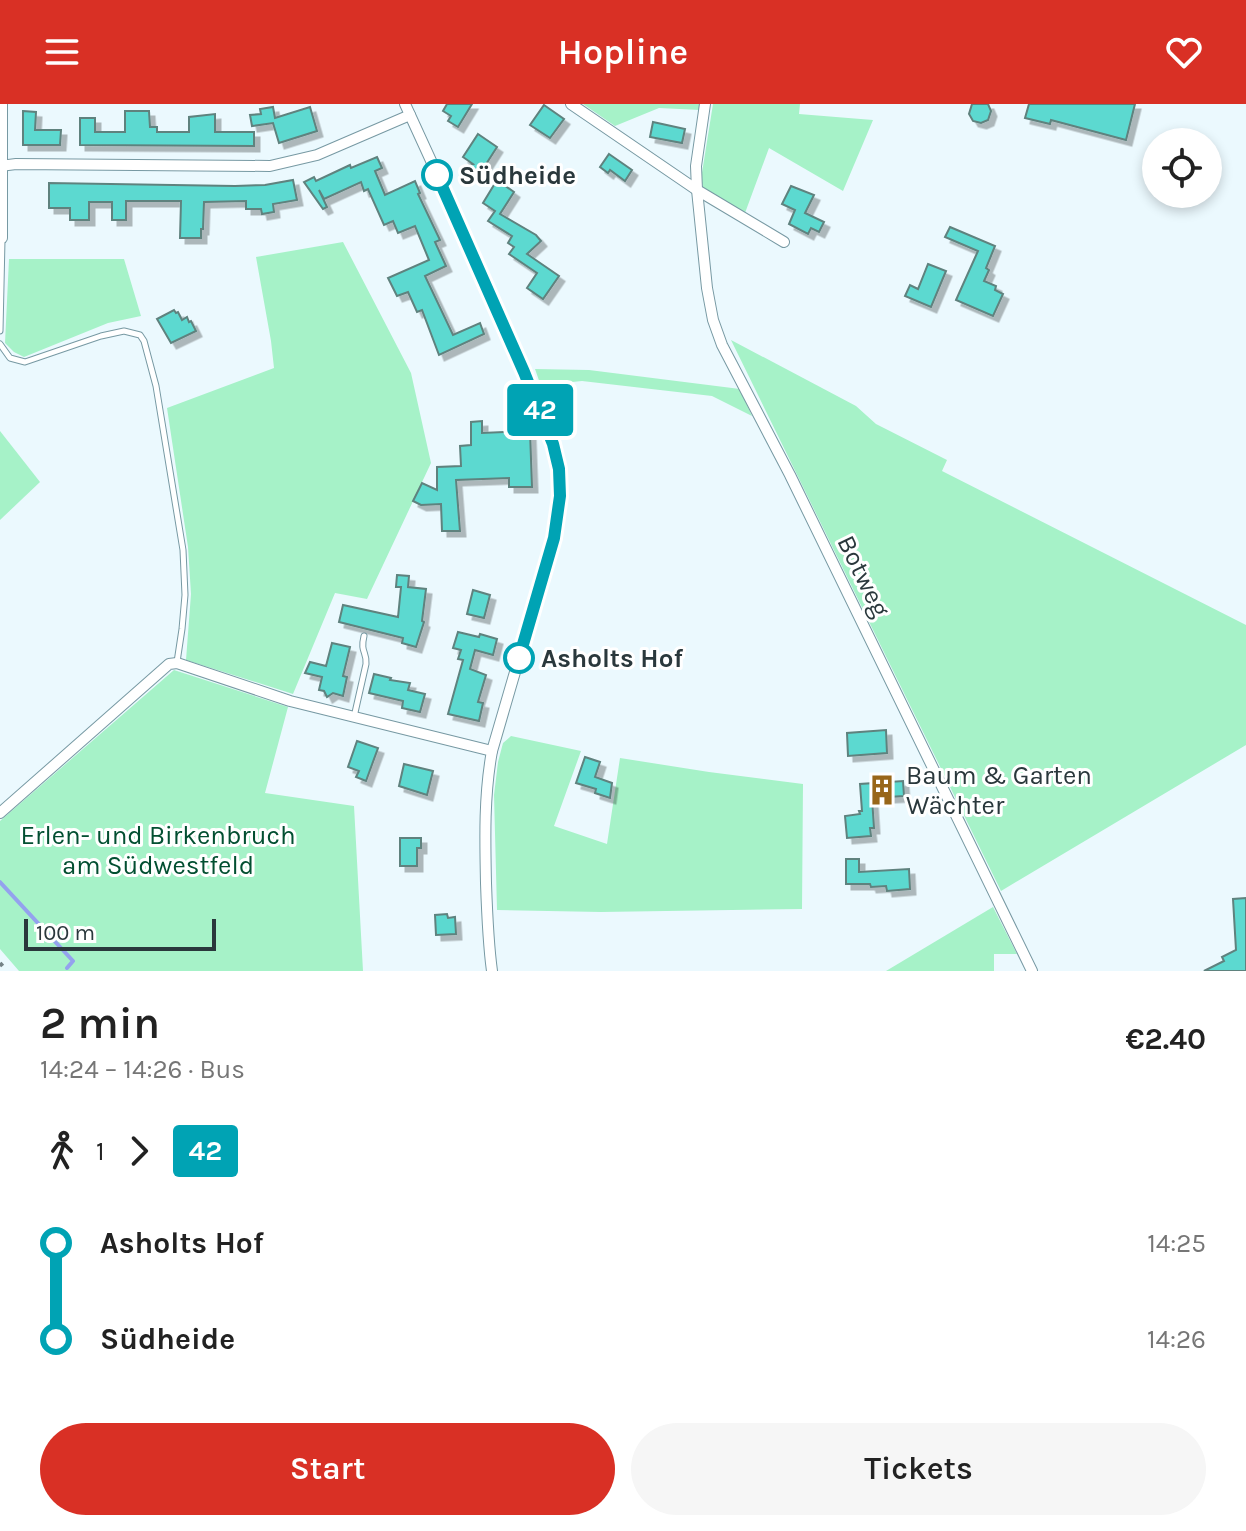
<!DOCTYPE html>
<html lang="en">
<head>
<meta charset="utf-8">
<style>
  body { margin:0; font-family:Karla,sans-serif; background:#f6f6f6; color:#222; height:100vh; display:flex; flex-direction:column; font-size:30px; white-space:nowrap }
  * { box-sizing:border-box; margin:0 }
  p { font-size:26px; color:#767676 }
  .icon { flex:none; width:44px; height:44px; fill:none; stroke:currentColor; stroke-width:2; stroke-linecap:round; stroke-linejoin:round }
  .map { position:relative; height:867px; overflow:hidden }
  .sheet { display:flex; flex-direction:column; background:#fff; flex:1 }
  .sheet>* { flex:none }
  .badge { padding:0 16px; border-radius:6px; font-size:28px; line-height:52px }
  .buttons { position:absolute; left:1142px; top:24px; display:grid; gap:16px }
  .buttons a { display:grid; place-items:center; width:80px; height:80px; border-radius:50%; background:#fff; box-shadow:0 4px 12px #0003; font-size:40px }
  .scale { position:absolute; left:24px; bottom:20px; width:192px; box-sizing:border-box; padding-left:8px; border:4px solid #2a383c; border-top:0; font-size:22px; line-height:28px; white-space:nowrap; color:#2a383c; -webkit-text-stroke:6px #fff; paint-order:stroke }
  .map>.badge { position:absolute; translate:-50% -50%; box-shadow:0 0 0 4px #fff }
  .legs { display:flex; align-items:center; gap:12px; height:88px; padding:0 40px; font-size:26px }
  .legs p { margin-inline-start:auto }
  .headline { display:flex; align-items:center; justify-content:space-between; height:136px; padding:0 40px }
  h1 { font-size:44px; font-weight:600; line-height:60px }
  .primary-button { display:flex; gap:16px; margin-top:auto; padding:16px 40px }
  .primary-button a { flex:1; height:92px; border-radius:48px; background:#d93025; color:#fff; font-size:32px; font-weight:600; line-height:92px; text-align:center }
  .primary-button a+a { background:#f6f6f6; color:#222 }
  ul { padding:0 40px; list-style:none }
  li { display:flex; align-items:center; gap:28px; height:96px; font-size:30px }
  li i { display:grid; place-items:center; width:12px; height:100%; margin:0 10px; background:currentColor }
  li i::after { content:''; width:20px; height:20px; margin:-10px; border:6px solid; border-radius:50%; background:#fff }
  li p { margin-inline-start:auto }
  li:first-child i { background:linear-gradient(#0000 50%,currentColor 0) }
  li:last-child i { background:linear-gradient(currentColor 50%,#0000 0) }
  header { display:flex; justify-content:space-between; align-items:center; height:104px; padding:0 40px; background:#d93025; color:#fff; font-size:36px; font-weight:600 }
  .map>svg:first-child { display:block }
</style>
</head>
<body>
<header><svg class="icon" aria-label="menu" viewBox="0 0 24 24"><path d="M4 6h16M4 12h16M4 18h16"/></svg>Hopline<svg class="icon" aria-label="heart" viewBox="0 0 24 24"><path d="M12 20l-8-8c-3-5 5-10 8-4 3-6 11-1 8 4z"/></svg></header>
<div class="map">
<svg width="1246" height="867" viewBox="0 0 1246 867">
  <defs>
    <filter id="shadow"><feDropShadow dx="5.5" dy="5.5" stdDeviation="0" flood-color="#0004"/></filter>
  </defs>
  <rect width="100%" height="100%" fill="#ebf9fe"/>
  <g fill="#a6f2c8">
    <polygon points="583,0 701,0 700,6 659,4 615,22"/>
    <polygon points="713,0 800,0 799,10 873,16 843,87 769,44 745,109 703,83 701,75"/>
    <polygon points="343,138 411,269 431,359 367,495 335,489 293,590 186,556 191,490 188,443 167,304 274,264 271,237 256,153"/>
    <polygon points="9,155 124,155 141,212 108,219 24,253 14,248 5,239"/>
    <polygon points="731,236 856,302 876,320 947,356 942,367 1246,521 1246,641 1001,787"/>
    <polygon points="535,265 589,266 740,285 752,312 712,292 582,277 562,279 543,288"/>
    <polygon points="0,327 40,378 0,416"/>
    <polygon points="174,566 288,603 265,689 354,702 363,867 19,867 0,845 0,717"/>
    <polygon points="511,632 581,647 554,722 607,740 620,654 709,668 803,680 802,805 601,808 497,806 494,691 498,658 503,639"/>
    <polygon points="993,803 1017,850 994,850 994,867 886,867"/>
  </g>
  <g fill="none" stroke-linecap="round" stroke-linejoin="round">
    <polyline stroke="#94a2ee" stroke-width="4" points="0,778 73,857 67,864"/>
  </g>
  <g fill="#5bd9d0" stroke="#5f827e" stroke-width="2" filter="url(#shadow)">
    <polygon points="447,0 472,0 458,23 448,17 451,12 443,7"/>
    <polygon points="972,0 988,0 991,7 988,16 981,19 973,17 969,10"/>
    <polygon points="1029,0 1135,0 1126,36 1051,16 1050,20 1025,14"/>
    <polygon points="544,1 564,15 550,34 530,21"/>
    <polygon points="273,3 275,14 310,3 317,27 279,39 273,19 252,22 250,11 261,10 260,5"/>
    <polygon points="23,7 36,8 35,26 61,26 60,41 23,41"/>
    <polygon points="125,7 149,7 150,23 157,23 157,28 189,28 189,13 215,10 215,28 254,28 254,42 80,41 80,14 95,14 95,28 125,28"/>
    <polygon points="653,18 685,25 682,39 650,33"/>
    <polygon points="478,30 497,43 479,71 466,62 473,60 463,53"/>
    <polygon points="609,50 632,66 625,77 610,66 608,69 600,63"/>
    <polygon points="377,53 382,64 375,67 385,91 415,77 420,89 418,90 440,136 435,138 446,162 425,172 453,231 480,219 484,230 439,251 422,206 417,208 408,188 397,192 388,174 429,156 415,122 398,129 393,117 384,121 368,85 364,87 361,78 324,95 319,86 327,103 323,105 304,78 314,73 316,77 350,61 351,64"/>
    <polygon points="293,76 297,96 273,100 274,108 262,110 261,105 246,105 246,97 204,98 203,125 201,125 201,134 180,134 181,97 126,97 126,116 112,116 112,98 89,98 89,116 70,116 70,104 49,104 49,79 235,82 265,81"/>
    <polygon points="497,76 514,88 500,110 536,131 541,137 527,150 559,172 543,195 527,184 537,169 509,150 514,143 508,139 512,132 488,117 495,107 483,99"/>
    <polygon points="791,82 814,91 805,109 824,118 819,128 811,124 808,130 789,120 795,106 782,100"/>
    <polygon points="950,123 995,142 986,164 989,166 984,177 996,182 995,186 1003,190 993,212 956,196 978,147 945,133"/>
    <polygon points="928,160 946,167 931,203 905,192 910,181 918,185"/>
    <polygon points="174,206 176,209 178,208 182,216 187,213 189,218 191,217 196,227 171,239 157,215"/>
    <polygon points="482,317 482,329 530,327 532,383 509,383 509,374 456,376 460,427 442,427 441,400 421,401 413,397 422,379 437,386 437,363 461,362 460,342 471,341 471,318"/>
    <polygon points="397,471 409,472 408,483 426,485 422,517 424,518 416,543 402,539 403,534 339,518 343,501 398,513 401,483 396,483"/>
    <polygon points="473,486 490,491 484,514 467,510"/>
    <polygon points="458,528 479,533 480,530 497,535 493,551 475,546 470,565 486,571 478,598 483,599 479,617 448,610 463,556 458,555 461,546 453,544"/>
    <polygon points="332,539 350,543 343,572 347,573 343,592 333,589 327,593 324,587 319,586 322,573 305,569 310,558 326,562"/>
    <polygon points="374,570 391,574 390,576 410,579 408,586 425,590 420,608 402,604 403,597 369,589"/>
    <polygon points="886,626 887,649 848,652 847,629"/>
    <polygon points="357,637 378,644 366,677 356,673 359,667 348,663"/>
    <polygon points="585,653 600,658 595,673 612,679 610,694 595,689 596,685 576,679"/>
    <polygon points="404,660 433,667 427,691 399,682"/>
    <polygon points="903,677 904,692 872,694 874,724 870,724 871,732 847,734 845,712 860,710 859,707 862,707 860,680"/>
    <polygon points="400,734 421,734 421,744 417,744 417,762 400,762"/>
    <polygon points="846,755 859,755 859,768 909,765 910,785 887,787 886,782 871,783 870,780 846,780"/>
    <polygon points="1246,794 1246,867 1204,867 1224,857 1222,853 1236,846 1233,795"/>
    <polygon points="447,810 448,814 455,813 456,830 436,831 435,811"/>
  </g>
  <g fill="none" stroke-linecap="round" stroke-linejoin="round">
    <g stroke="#7799a3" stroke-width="7">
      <g id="lane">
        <polyline points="0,227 2,136"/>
        <polyline points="0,240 10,254 25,258 101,232 124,227 140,231 144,237 156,282 183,446 185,491 182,525 177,558"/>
        <path d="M354,613L366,560C367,547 360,549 364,532"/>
      </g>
    </g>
    <g stroke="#7799a3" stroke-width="12">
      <g id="street">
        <path d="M405,0L482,168L524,268L553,340L559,365L560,392L554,434L492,647C484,691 485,734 486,779C487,808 488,838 492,867"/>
        <polyline points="571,0 697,86 784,138"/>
        <polyline points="705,0 696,62 697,86 707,184 713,216 722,241 790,371 1032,867"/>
        <polyline points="0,62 16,60 270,62 317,51 410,11"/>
        <polyline points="2,134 2,0"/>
        <polyline points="0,709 169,560 177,559 290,597 492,647"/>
      </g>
    </g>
    <use href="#lane" stroke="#fff" stroke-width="5"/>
    <use href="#street" stroke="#fff" stroke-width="10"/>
    <polyline stroke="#748287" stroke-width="4" stroke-dasharray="4 8" stroke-linecap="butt" points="0,859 7,867"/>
  </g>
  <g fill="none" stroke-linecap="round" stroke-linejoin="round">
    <g stroke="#fff" stroke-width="18">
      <polyline id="line-1" points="437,71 524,268 553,340 559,365 560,392 554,434 519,554"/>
    </g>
    <use href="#line-1" stroke="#00a3b4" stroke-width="12"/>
  </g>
  <defs>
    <g id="building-bare" transform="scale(2.4)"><path d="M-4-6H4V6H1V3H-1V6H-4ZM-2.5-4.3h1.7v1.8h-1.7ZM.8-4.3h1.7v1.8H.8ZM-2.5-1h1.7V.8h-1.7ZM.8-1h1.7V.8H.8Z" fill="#986619" stroke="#fff" stroke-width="2.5" paint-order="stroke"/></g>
  </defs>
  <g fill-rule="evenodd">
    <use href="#building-bare" x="882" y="686"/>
  </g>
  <g fill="#fff" stroke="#00a3b4" stroke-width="4">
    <circle cx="437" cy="71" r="14"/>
    <circle cx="519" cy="554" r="14"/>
  </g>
  <g text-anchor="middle" stroke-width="6" stroke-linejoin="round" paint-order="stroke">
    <g font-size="26" font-weight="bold" fill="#2a383c" stroke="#fff" text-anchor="start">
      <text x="459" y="80">Südheide</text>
      <text x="541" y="563">Asholts Hof</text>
    </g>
    <g font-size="26" fill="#2a383c" stroke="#fff">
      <text transform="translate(864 472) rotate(64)" y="9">Botweg</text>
    </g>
    <g font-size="26" fill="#2a383c" stroke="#fff" text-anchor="start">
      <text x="906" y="680">Baum &amp; Garten<tspan x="906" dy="30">Wächter</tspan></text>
    </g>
    <g font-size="26" fill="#024f31" stroke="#fff">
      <text x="158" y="740">Erlen- und Birkenbruch<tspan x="158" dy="30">am Südwestfeld</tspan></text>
    </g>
  </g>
</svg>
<div class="buttons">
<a><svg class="icon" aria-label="locate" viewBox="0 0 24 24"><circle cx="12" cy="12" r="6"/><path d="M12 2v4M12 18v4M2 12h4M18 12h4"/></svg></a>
</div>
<div class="scale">100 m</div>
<b class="badge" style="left:540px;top:306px;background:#00a3b4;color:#fff">42</b>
</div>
<section class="sheet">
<div class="headline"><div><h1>2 min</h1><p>14:24 – 14:26 · Bus</p></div><b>€2.40</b></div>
<div class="legs"><svg class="icon" aria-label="walk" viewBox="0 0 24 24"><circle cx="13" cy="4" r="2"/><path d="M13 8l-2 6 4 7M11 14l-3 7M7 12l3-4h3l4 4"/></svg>1<svg class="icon" aria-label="forward" viewBox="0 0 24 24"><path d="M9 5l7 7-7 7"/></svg><b class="badge" style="background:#00a3b4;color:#fff">42</b></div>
<ul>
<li><i style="color:#00a3b4"></i><b>Asholts Hof</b><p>14:25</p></li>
<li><i style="color:#00a3b4"></i><b>Südheide</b><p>14:26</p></li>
</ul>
<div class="primary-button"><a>Start</a><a>Tickets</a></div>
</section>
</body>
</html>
